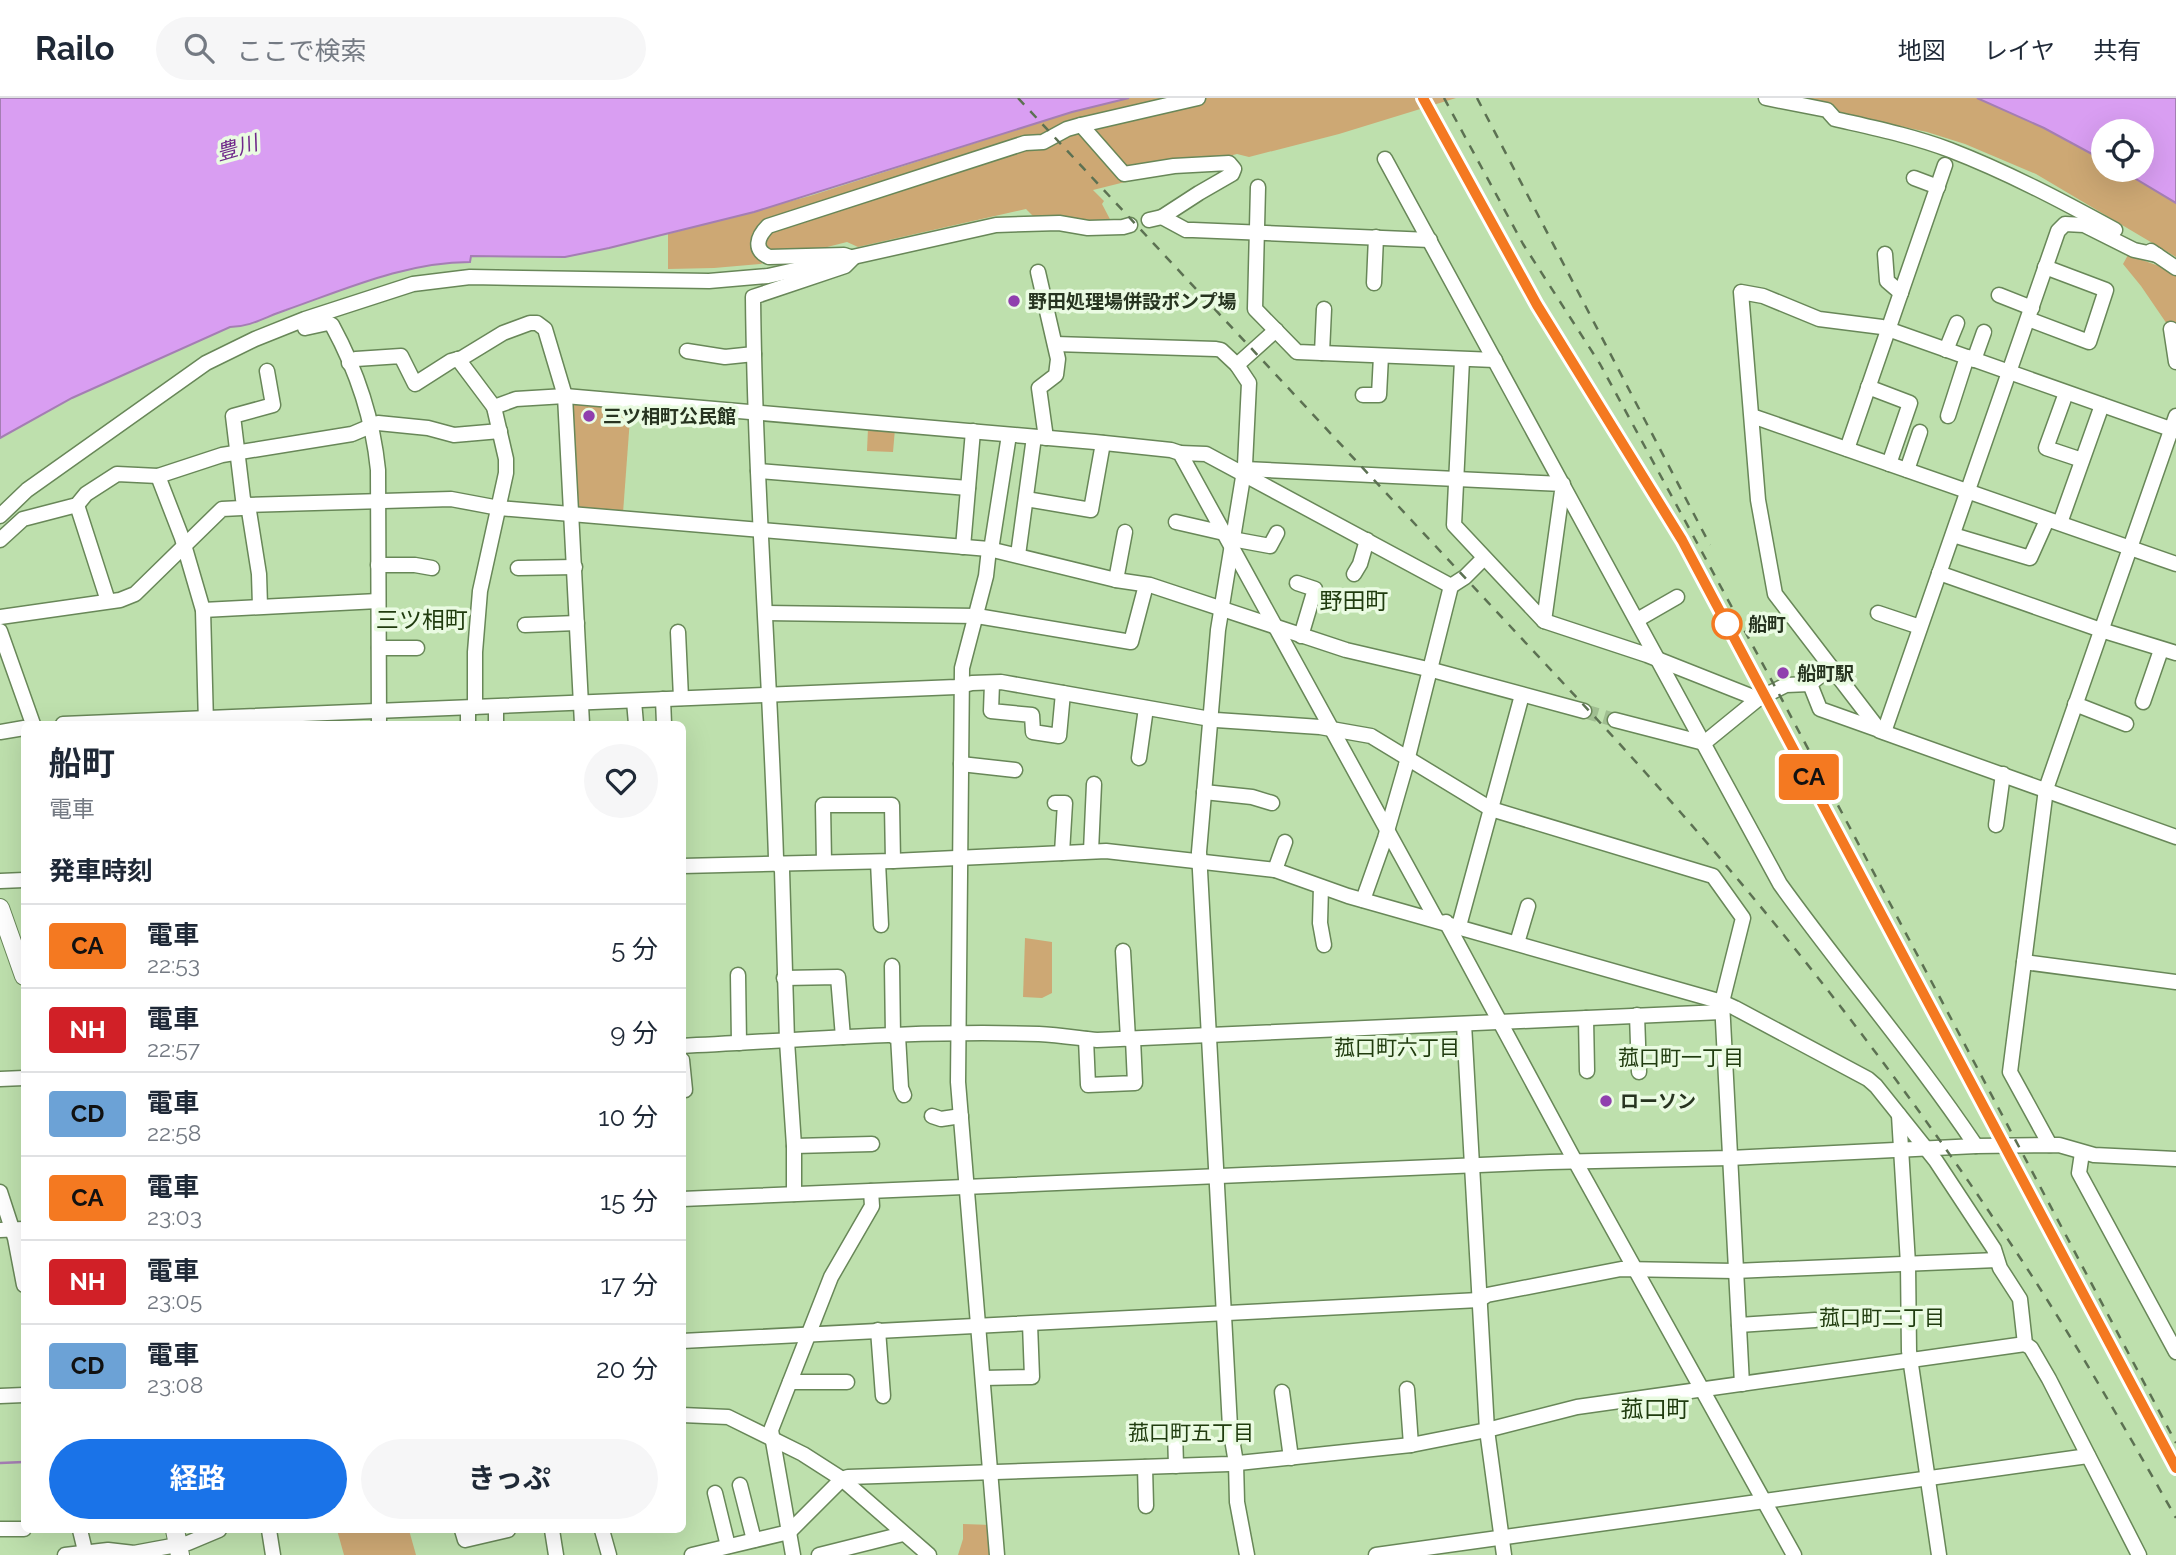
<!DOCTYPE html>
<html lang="ja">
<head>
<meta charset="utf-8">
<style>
  body { margin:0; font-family:Raleway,"Noto Sans JP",sans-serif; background:#f6f6f7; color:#1f2937; height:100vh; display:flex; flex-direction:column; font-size:26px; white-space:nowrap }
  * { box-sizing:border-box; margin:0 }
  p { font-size:23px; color:#747a83 }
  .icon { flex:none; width:38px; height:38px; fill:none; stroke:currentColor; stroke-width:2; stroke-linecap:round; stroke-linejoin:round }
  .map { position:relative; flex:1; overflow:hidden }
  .side { position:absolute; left:21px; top:623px; width:665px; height:812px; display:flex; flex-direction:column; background:#fff; border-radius:10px; box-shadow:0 7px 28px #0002 }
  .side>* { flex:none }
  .badge { padding:0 14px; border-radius:5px; font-size:24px; line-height:46px }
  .fabs { position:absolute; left:2091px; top:21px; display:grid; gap:14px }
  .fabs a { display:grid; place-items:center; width:63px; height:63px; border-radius:50%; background:#fff; box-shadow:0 7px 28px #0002; font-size:35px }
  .map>.badge { position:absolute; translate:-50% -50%; box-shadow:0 0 0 4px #fff }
  h2 { padding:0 28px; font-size:26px; line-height:63px }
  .round { display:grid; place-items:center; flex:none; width:74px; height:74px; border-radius:37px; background:#f6f6f7 }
  .summary { display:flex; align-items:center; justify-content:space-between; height:119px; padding:0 28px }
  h1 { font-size:33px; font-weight:700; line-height:52px }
  .primary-button { display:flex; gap:14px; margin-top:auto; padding:14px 28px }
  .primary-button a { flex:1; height:80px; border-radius:42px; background:#1a73e8; color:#fff; font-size:28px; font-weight:700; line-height:80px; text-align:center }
  .primary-button a+a { background:#f6f6f7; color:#1f2937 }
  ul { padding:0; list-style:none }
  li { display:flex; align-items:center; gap:21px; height:84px; padding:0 28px; border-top:2px solid #e0e1e3 }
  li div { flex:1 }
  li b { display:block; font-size:26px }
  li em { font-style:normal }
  li .badge { min-width:77px; font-weight:700; text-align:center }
  header { display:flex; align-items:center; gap:42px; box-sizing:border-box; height:98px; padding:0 35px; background:#fff; border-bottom:2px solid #e0e1e3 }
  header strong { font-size:33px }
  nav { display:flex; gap:38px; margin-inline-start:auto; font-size:24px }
  .search { width:490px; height:63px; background:#f6f6f7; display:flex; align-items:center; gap:18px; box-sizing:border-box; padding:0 24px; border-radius:38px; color:#747a83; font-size:26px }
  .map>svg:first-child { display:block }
</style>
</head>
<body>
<header>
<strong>Railo</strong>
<div class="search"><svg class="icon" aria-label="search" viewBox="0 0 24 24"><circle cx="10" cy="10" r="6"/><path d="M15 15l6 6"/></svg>ここで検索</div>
<nav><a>地図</a><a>レイヤ</a><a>共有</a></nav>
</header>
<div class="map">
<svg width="2176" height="1457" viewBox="0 0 2176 1457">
  <rect width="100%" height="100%" fill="#bee0ad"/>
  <g fill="#cda874">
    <polygon points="1129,0 1456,0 1339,36 1249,59 1237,56 1093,92 1104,103 1102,106 1113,127 1036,121 1026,111 858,149 847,144 760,166 714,170 668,171 668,136 810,98 1072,14"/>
    <polygon points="1791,0 1977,0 2044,30 2103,62 2104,72 2121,72 2176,105 2176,159 2036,76 1965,46 1927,34 1843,16"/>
    <polygon points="2128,157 2159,168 2161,166 2176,175 2176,256 2169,229 2141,188 2123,166"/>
    <polygon points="574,302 631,307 623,415 575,412 571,306"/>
    <polygon points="868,330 895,331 893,354 867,353"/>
    <polygon points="1025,840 1052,844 1052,895 1042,900 1023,899"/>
    <polygon points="963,1426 992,1427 994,1457 958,1457 963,1441"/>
    <polygon points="337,1432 409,1432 416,1457 344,1457"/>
  </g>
  <g fill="#d99ef2" stroke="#a47eb3" stroke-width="2">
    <path d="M0,0H1129L1072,14L754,114L609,150L565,159L471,158L470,164C406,164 346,191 286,212C267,218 251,229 230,229L72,300L0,340Z"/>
    <polygon points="1977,0 2176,0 2176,105 2121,72 2142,72 2142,33 2104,33 2103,62 2044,30"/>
  </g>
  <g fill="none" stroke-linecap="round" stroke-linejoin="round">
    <polyline stroke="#a47eb3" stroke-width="2.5" points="0,1365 24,1364"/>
    <polyline stroke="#a0be91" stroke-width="14" stroke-dasharray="14 7" stroke-linecap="butt" points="1584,613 1615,622"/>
    <g stroke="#688758" stroke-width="17">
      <g id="minor">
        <path d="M1766,0L1827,12L1835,21C1874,30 1913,38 1950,52C2007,74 2062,103 2115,132"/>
        <path d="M1385,61L1780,786C1844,875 1915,957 1976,1048"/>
        <polyline points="1914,80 1938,89"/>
        <polyline points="1258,89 1255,211 1297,254 1495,262"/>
        <polyline points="1162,119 1186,132 1193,132 1430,142"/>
        <polyline points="1149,122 1162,119 1199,95 1232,76 1234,71 1229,65 1174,68 1124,76 1081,27 1198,0"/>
        <polyline points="2151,153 2176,170"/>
        <polyline points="1885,156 1887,183 1901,195"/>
        <polyline points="1038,174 1058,261 1056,277 1039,290 1046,340"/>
        <polyline points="1374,185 1376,139"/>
        <polyline points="1999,197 2032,210"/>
        <polyline points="2028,221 2089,244 2106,192 2045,169"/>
        <path d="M305,230L328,225L332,227C356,271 373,322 378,372L379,626"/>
        <polyline points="2171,231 2176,264"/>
        <polyline points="1055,246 1216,251 1221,252 1237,267 1249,285 1245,367 1218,532 1199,754 1230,1329 1236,1365 1237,1404 1247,1457"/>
        <polyline points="1946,252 1957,225"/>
        <polyline points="687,253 725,259 754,256"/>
        <polyline points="1322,255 1324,211"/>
        <polyline points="458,261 494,309"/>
        <polyline points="1462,262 1454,427 1544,523 1647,557 1758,601"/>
        <polyline points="1974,262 1984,234"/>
        <polyline points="349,265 356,261 401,258 415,286 451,263 462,260 503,235 530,225 537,225 545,231 565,298 582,626"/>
        <polyline points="1237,267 1276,232"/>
        <polyline points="1868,289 1910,305 1889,366"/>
        <polyline points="2066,295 2046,350 2082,362"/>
        <polyline points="1363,297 1379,297 1381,258"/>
        <polyline points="1752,318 2176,466"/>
        <polyline points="1948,318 1967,259"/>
        <polyline points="2176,333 1882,229 1819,221 1763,198 1741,194 1758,402 1775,496 1880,633 2176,739"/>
        <polyline points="1847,351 1945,67"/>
        <polyline points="1180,355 1206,356 1451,488 1406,667 1385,740 1363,802"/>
        <polyline points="1245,371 1563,386 1544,523"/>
        <polyline points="1907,372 1920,334"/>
        <polyline points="758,373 968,390"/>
        <polyline points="158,378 182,440 203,512 206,626"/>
        <polyline points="1026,401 1091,412 1103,345"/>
        <polyline points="77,407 108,503"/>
        <polyline points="0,418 27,392 206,265 255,241 305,221 413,186 470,179 709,183 768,178 996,127 1059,125 1088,130 1123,129 1130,127"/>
        <polyline points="1176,424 1224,435"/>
        <polyline points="2060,425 2102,307"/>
        <polyline points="1953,437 2030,460 2047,422"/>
        <polyline points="1232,441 1270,448 1277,435"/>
        <polyline points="0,442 23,421 77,407 86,396 117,376 158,378 222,357 352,336 378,325 428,330 454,337 500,333"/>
        <polyline points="963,449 973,333"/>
        <polyline points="989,451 986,478 962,570 958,984 997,1457"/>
        <polyline points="991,452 1009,337"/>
        <polyline points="1018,457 1034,339"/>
        <polyline points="378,467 415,467 432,470"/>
        <polyline points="518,470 575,469"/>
        <polyline points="1939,475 2101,532 2176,555"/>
        <polyline points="1354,476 1360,466 1367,442"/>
        <polyline points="1116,482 1125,434"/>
        <polyline points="1297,485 1315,491 1301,538"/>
        <polyline points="1451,488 1465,479 1484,460"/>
        <polyline points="260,508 259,476 249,413 243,401 233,318 273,307 267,273"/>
        <polyline points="203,512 378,503"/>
        <polyline points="766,515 977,518 1131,544 1146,487"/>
        <polyline points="1878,515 1920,529"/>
        <polyline points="0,519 120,502 135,496 222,411 242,410 249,407 451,401 499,410 989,451 1116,482 1150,487 1346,552 1436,573 1584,613"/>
        <polyline points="1637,522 1677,499"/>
        <polyline points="525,527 577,525"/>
        <polyline points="0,533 33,626"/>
        <polyline points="678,534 681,600"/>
        <polyline points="379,550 417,550"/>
        <polyline points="992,585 991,613 1032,617 1033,634 1059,638 1063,595"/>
        <polyline points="1810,586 1820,611 1879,632"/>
        <polyline points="663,601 664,626"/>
        <polyline points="634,603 636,626"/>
        <polyline points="2143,604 2161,552"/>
        <polyline points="2075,606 2126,626"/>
        <polyline points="475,609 475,554 480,493 506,375 506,361 494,309 516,301 565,298 1095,344 1171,352 1180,355 1436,821"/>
        <polyline points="496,609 496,626"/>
        <polyline points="468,610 468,626"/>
        <polyline points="1615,622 1704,645 1758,601 1786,587 1810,586 1831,569"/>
        <polyline points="63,626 956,589 972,585 1001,584 1216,622 1320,629 1371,638 1491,711 1713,778 1743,820 1722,904 1742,1286"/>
        <polyline points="0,634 24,630"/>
        <polyline points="1884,634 2058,133 2065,126 2084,127 2134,152 2157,157"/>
        <polyline points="1139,660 1146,610"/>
        <polyline points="961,666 1015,672"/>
        <polyline points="1204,694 1252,699 1272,705"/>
        <polyline points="1055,705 1065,705 1062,755"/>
        <polyline points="1996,727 2003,676"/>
        <polyline points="1091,753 1094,686"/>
        <polyline points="824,764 823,707 892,707 893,763"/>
        <polyline points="878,764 881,827"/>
        <polyline points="682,768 893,763 1106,753 1275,772 1348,798 1722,904 1735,910 1868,981 1876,988 1936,1063 1994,1151 2000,1170 2020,1201 2025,1246 2031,1250 2049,1281 2139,1457"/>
        <polyline points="1275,772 1285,744"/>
        <polyline points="0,783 24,782"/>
        <polyline points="1321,789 1320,825 1324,847"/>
        <polyline points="1446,824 1575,1063 1794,1457"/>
        <polyline points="1459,828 1522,597"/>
        <polyline points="1517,845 1528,808"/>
        <polyline points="1123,853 1128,941"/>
        <polyline points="2024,864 2176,884"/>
        <polyline points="892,868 893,938"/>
        <polyline points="738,877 739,945"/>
        <polyline points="784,880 838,879 843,939"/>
        <polyline points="1637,917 1639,974"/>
        <polyline points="1586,920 1587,973"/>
        <polyline points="1464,926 1487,1332 1504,1457"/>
        <polyline points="898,938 901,990 904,997"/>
        <polyline points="1086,941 1088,987 1135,985 1133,941"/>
        <path d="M682,948C801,942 920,932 1039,936C1058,937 1078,940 1097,942L1722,914"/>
        <polyline points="682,962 685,992"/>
        <polyline points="0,981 24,980"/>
        <polyline points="1899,1017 1908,1166 1909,1253 1939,1457"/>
        <polyline points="932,1018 941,1021 961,1018"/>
        <polyline points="2050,1047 2010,974 2046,691 2176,318"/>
        <polyline points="794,1048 872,1046"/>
        <polyline points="2082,1055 2079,1075 2176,1254"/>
        <polyline points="0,1094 15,1140 24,1187"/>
        <path d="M794,1096V1048L787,943L782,772L776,760C770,573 755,386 753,199L845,168L853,160L844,157L769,159C753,152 757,139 768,128L1025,45L1043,44L1067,31L1081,27"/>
        <polyline points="682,1101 1550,1064 1730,1060 1976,1048 2059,1047 2094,1057 2176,1061"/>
        <polyline points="0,1132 24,1131"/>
        <polyline points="1739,1227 1815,1222"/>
        <polyline points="878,1232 883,1298"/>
        <polyline points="682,1243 1479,1202 1487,1197 1621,1171 1735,1173 1997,1162"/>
        <polyline points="983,1280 1032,1279 1030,1226"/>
        <polyline points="790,1284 847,1284"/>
        <polyline points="1407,1291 1411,1347"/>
        <polyline points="1282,1294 1291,1360"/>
        <polyline points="0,1298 24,1297"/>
        <polyline points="682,1317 728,1319 803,1356 842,1381 929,1457"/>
        <polyline points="1175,1332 1176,1368"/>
        <polyline points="1145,1369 1146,1408"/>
        <polyline points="740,1387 754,1442"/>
        <polyline points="715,1395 728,1448"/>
        <polyline points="0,1431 24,1431"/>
        <polyline points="80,1432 86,1457"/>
        <polyline points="269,1432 273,1457"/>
        <polyline points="462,1432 465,1442 508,1432"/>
        <polyline points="552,1432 556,1457"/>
        <polyline points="602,1432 609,1457"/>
        <polyline points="65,1457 108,1452 134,1455 188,1445 219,1432"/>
        <polyline points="692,1457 789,1434 842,1381 848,1379 1229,1366 1411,1347 1487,1332 1577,1309 2025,1246"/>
        <polyline points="793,1457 771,1332 831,1179 872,1108 871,1093"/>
        <polyline points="819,1457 903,1436"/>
        <polyline points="1376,1457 2088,1358"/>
      </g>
    </g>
    <g stroke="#688758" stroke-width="20">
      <g id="major">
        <polyline points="0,810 24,878"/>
        <polyline points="175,1432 180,1457"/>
      </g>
    </g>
    <use href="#minor" stroke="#fff" stroke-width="14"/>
    <use href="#major" stroke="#fff" stroke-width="18"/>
    <g stroke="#5c7152" stroke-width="2.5" stroke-dasharray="9 9" stroke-linecap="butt">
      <path d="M1018,0L1606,631C1747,785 1878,948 1994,1121C2060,1217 2118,1318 2176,1420"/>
      <polyline points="1423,0 1537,207 1682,442 2176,1369"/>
      <polyline points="1444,0 1523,146 1600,266 1779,596 2176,1345"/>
      <polyline points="1477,0 1710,447"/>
    </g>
  </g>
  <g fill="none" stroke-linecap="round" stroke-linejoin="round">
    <g stroke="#fff" stroke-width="16">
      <polyline id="line" points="1423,0 1537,207 1682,442 2176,1370"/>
    </g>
    <use href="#line" stroke="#f47921" stroke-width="10"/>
  </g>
  <g fill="#903fae" stroke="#eafbe2" stroke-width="2.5">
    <circle cx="1014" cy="203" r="7"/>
    <circle cx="589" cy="318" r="7"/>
    <circle cx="1783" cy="575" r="7"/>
    <circle cx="1606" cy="1003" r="7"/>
  </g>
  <circle fill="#fff" stroke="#f47921" stroke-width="3.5" cx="1727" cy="526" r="14"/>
  <g text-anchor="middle" stroke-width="7" stroke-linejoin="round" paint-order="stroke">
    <g font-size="19" font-weight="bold" fill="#273420" stroke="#eafbe2" text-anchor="start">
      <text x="1028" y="210">野田処理場併設ポンプ場</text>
      <text x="603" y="325">三ツ相町公民館</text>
      <text x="1797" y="582">船町駅</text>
      <text x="1620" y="1010">ローソン</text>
    </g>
    <g font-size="19" font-weight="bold" fill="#273420" stroke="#eafbe2" text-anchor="start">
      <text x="1748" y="533">船町</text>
    </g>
    <g font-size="21" font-style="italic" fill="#6f288a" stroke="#eafbe2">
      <text transform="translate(237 50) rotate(-16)" y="7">豊川</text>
    </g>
    <g font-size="21" fill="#203c0f" stroke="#eafbe2">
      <text x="1397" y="957">菰口町六丁目</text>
      <text x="1681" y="967">菰口町一丁目</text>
      <text x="1882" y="1227">菰口町二丁目</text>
      <text x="1191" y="1342">菰口町五丁目</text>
    </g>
    <g font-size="23" fill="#203c0f" stroke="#eafbe2">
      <text x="1354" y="511">野田町</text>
      <text x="422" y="530">三ツ相町</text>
      <text x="1655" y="1319">菰口町</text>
    </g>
  </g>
</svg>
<div class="fabs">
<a><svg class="icon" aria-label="locate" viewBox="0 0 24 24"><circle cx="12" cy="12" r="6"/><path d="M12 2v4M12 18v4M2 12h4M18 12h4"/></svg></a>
</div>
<b class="badge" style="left:1809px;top:679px;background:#f47921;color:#111">CA</b>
<section class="side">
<div class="summary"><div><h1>船町</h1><p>電車</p></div><a class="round"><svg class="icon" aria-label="heart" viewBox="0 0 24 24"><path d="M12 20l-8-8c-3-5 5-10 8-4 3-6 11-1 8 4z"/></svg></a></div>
<h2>発車時刻</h2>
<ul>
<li><span class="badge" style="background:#f47921;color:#111">CA</span><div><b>電車</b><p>22:53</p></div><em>5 分</em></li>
<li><span class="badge" style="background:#d12027;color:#fff">NH</span><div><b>電車</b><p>22:57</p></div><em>9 分</em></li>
<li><span class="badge" style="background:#6ca2d6;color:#111">CD</span><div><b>電車</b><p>22:58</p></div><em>10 分</em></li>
<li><span class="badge" style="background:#f47921;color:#111">CA</span><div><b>電車</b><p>23:03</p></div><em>15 分</em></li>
<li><span class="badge" style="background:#d12027;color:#fff">NH</span><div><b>電車</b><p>23:05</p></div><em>17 分</em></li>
<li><span class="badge" style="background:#6ca2d6;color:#111">CD</span><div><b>電車</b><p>23:08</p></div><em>20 分</em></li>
</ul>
<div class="primary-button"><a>経路</a><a>きっぷ</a></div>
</section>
</div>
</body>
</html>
